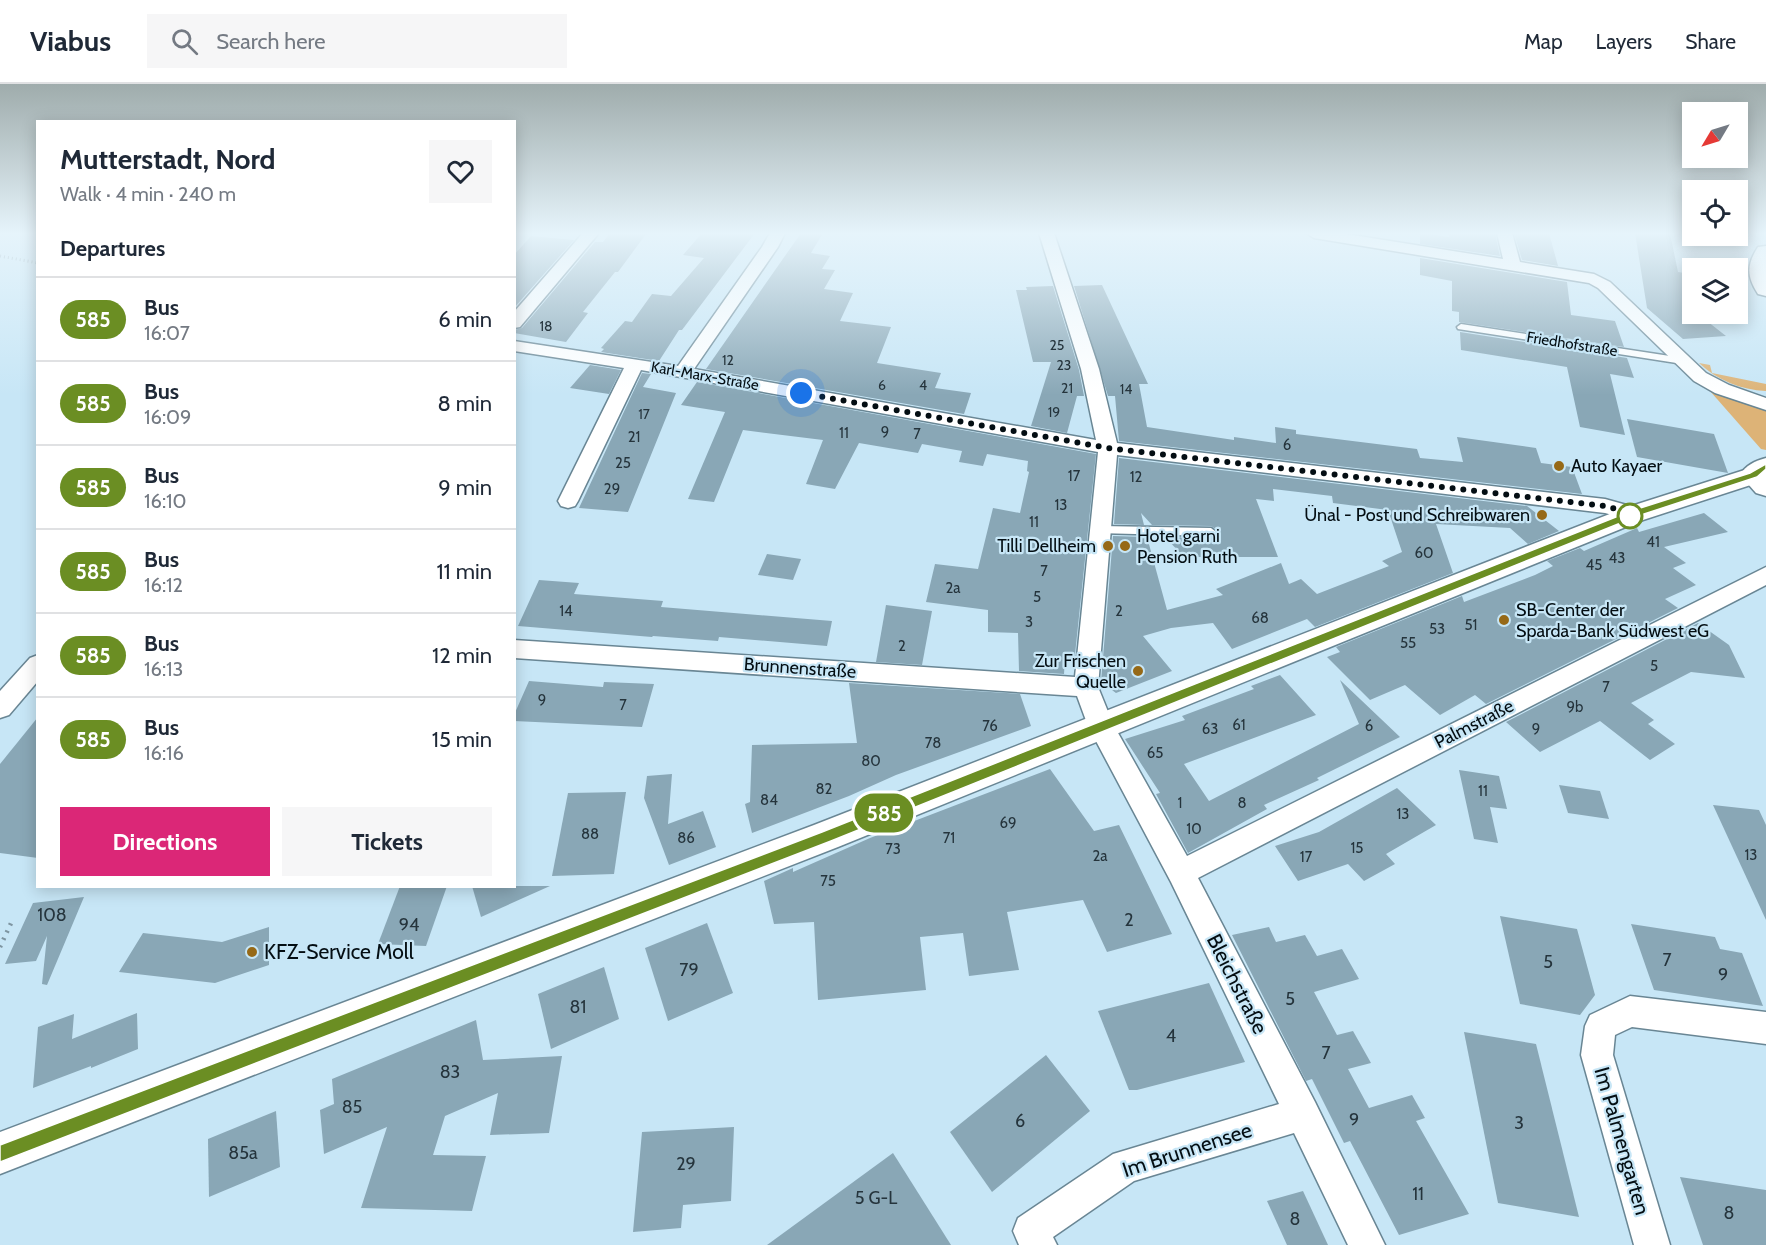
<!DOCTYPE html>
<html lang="en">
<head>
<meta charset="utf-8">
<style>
  body { margin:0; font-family:Cabin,sans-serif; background:#f6f6f7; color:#1f2937; height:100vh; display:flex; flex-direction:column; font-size:22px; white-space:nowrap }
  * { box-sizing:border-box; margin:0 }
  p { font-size:20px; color:#747a83 }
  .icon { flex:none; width:33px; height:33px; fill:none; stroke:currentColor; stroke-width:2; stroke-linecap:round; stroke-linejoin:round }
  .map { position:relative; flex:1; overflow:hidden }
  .side { position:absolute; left:36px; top:36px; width:480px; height:768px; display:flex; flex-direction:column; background:#fff; border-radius:0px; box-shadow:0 3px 15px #0003 }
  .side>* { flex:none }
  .badge { padding:0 12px; border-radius:20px; font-size:21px; line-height:39px }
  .needle { width:39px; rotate:232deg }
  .controls { position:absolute; left:1682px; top:18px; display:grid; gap:12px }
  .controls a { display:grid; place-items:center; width:66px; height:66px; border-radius:0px; background:#fff; box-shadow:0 3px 15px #0003; font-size:30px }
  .you { position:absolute; width:30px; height:30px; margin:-15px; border:4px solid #fff; border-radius:50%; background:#1a73e8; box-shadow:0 0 0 9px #1a73e833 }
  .map>.badge { position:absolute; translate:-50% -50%; box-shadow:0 0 0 3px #fff }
  h2 { padding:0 24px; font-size:22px; line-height:54px }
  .round { display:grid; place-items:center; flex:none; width:63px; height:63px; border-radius:0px; background:#f6f6f7 }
  .head { display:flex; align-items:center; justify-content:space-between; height:102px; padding:0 24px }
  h1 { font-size:28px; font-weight:700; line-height:45px }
  .primary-button { display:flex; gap:12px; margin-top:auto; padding:12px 24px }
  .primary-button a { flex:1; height:69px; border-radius:0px; background:#db2777; color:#fff; font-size:24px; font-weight:700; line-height:69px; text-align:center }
  .primary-button a+a { background:#f6f6f7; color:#1f2937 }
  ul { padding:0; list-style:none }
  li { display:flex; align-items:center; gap:18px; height:84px; padding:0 24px; border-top:2px solid #e0e1e3 }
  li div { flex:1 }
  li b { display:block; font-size:22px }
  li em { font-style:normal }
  li .badge { min-width:66px; font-weight:700; text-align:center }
  header { display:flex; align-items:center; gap:36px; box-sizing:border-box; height:84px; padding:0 30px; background:#fff; border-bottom:2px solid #e0e1e3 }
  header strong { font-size:28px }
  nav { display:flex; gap:33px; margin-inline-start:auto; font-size:21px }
  .search { width:420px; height:54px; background:#f6f6f7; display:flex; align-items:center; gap:15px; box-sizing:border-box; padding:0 21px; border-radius:0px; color:#747a83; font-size:22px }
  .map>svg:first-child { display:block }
</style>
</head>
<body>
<header>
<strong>Viabus</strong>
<div class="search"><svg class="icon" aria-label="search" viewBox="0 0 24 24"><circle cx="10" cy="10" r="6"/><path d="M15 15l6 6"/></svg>Search here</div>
<nav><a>Map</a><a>Layers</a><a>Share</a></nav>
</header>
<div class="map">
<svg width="1766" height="1161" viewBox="0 0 1766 1161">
  <rect width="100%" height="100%" fill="#c7e6f6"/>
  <g fill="#ddb377">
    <path d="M1699,279L1710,281L1712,289L1766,300V307C1741,306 1717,296 1699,279Z"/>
    <polygon points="1710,307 1766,325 1766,366 1761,365"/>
  </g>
  <g fill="#89a7b6">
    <polygon points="610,149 646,150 618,188 615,188 583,228 588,229 566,258 514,249 514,246 522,244 595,158 603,158"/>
    <polygon points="702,149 755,149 682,246 679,246 659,277 601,268 604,265 601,264 625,237 632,238 652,210 671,212 704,174 683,171"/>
    <polygon points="801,149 823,149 811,169 830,172 822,185 835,186 824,205 853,209 840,237 891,243 877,279 941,289 935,304 971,309 964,330 706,285"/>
    <polygon points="1420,149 1449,153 1449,149 1495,149 1500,172 1420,160"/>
    <polygon points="1514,149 1549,149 1558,182 1522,176"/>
    <polygon points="1635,149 1670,149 1678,188 1692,190 1692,218 1682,216 1692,224 1692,230 1698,230 1726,252 1683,255 1647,224"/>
    <polygon points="531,152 574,156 514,224 514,171"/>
    <polygon points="1420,174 1567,198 1571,231 1615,237 1624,263 1459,238 1459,228 1452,227 1452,197 1420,191"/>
    <polygon points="1102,201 1148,300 1139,300 1147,343 1234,356 1234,353 1276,359 1275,343 1296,346 1296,350 1417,365 1420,374 1463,378 1457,353 1536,364 1541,379 1572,383 1582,410 1119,357 1115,312 1108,312 1074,202"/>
    <polygon points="1053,202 1079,286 1084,312 1077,312 1067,349 1031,342 1051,278 1033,278 1016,206 1027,206 1026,203"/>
    <polygon points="1460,248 1627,274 1634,294 1610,290 1625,351 1580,343 1567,283 1461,266"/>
    <polygon points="590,281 621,286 609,310 570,304"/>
    <polygon points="642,289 651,290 643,303 676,309 628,428 579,424"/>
    <polygon points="697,298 1096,370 1074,580 1065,574 1064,590 1019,587 1018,549 988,548 988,526 926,518 935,480 978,485 993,424 1020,429 1029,388 1027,387 1028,377 987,370 983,382 959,378 962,367 922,360 918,369 859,359 835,405 806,400 823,356 743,346 714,418 688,415 725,328 681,321"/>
    <polygon points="1627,335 1714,350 1728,389 1637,373"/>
    <polygon points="1119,374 1527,422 1559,447 1528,460 1510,444 1436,440 1453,489 1315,543 1307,535 1232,565 1213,539 1171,544 1143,552 1172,587 1116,609 1101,598 1113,452 1147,453 1167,526 1223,511 1216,505 1281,479 1289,500 1301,495 1317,510 1389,482 1382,477 1402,468 1388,426 1333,419 1332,412 1273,405 1274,417 1256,415 1278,473 1184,473 1165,453 1211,454 1217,450 1217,446 1211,442 1152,441 1141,429 1144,441 1114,440"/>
    <polygon points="1704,429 1728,448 1664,463 1686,479 1673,484 1696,501 1665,515 1678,524 1486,620 1475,611 1440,631 1405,601 1370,616 1327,573 1340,568 1336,563 1462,512 1464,518 1535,491 1553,482 1547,477 1580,464 1584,467 1637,444 1639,448"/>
    <polygon points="767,470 801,475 793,496 758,491"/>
    <polygon points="539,496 579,499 574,510 663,517 661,523 832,537 827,562 719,553 718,557 653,552 652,553 518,542"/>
    <polygon points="886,521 932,527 922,581 876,578"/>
    <polygon points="1698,539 1729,561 1745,594 1691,588 1631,619 1654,636 1648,640 1675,660 1650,676 1600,637 1540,668 1506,638"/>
    <polygon points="1280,591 1316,631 1184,680 1209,717 1359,640 1340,596 1400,653 1317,694 1319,696 1264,721 1267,725 1188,769 1156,710 1160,709 1125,655 1185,636 1182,632 1254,605 1251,602"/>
    <polygon points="529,597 603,603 604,598 654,600 642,643 514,637 514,631"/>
    <polygon points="849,599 1020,610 1031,642 896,691 849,712 752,749 745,720 750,718 752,661 857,659"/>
    <polygon points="38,633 38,774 0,769 0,680"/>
    <polygon points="1050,685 1094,747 1119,741 1172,850 1107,868 1083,816 1007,828 1019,886 969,892 963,849 920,853 926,906 818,916 814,838 774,840 764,797 793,784 793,788 870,754"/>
    <polygon points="1459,686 1499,692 1507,725 1490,723 1498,759 1474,755"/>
    <polygon points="672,690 668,740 703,727 716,763 669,781 644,714 647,692"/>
    <polygon points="1559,701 1600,707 1609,735 1568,729"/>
    <polygon points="1397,704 1436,741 1386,770 1395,780 1364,797 1348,780 1298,797 1275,762 1319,748"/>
    <polygon points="626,708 614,790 552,792 568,709"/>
    <polygon points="1713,721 1759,726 1766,741 1766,836"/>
    <polygon points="400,802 447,802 426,862 378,860"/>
    <polygon points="472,802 550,802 481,833"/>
    <polygon points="84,813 47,901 42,900 47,852 36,877 5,880 33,819"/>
    <polygon points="1500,832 1577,845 1595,911 1580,931 1520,920"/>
    <polygon points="707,839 733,909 668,937 645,864"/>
    <polygon points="1631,840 1715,853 1720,865 1742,869 1763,922 1654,906"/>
    <polygon points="269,843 269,881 215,899 119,888 143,849 222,858"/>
    <polygon points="1269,843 1276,858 1305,851 1317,872 1342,865 1359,895 1314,908 1337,951 1353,947 1371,979 1348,985 1369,1024 1412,1011 1425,1034 1416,1037 1469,1130 1399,1151 1350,1057 1344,1059 1312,995 1306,997 1232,851"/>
    <polygon points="604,883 619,935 551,965 538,910"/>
    <polygon points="1209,899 1245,978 1137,1006 1129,1006 1098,927"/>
    <polygon points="137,929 138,965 91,984 91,982 33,1004 38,943 74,930 72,955"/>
    <polygon points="476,936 483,976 562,972 549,1049 490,1051 498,1009 445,1032 433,1071 486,1072 472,1127 361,1124 387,1043 324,1070 320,1026 334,1020 332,995"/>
    <polygon points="1464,948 1536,960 1579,1133 1498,1119"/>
    <polygon points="1046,971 1090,1027 992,1108 950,1048"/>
    <polygon points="276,1027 280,1083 209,1113 208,1055"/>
    <polygon points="734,1043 731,1117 683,1121 681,1144 633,1148 642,1048"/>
    <polygon points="893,1069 951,1161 767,1161"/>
    <polygon points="1680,1093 1766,1106 1766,1161 1703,1161"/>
    <polygon points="1303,1107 1328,1161 1287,1161 1267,1117"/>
  </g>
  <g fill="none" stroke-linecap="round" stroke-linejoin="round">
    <g stroke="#698694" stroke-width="3">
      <g id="service">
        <polygon points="1461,240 1683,274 1687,277 1683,280 1458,245 1457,243"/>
        <polygon points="1101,442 1211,444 1216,448 1211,452 1097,449 1096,446"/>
      </g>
    </g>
    <g stroke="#698694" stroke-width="3">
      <g id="minor">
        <polygon points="583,149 599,149 520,243 514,244 514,228"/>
        <polygon points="770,149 785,149 778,163 694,285 1096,356 1081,285 1039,149 1054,149 1099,285 1117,359 1605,415 1641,425 1644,430 1641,435 1634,437 1605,429 1117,371 1098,603 1113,640 1187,772 1766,483 1766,501 1198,794 1315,1018 1385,1161 1348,1161 1294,1049 1134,1097 1053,1153 1057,1161 1019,1161 1013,1147 1018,1134 1113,1070 1279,1020 1171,798 1088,642 1077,612 514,574 514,556 1075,593 1098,368 641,286 578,417 575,422 568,424 561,422 558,417 624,284 514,267 514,257 678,282 762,163"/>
        <polygon points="1306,149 1340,149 1503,175 1497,149 1512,149 1520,178 1594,190 1610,198 1706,289 1729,301 1766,314 1766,326 1715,309 1694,297 1598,204 1589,199 1314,154"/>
        <polygon points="38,571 38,597 9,631 0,634 0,607 30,574"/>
        <polygon points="1630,912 1766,928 1766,960 1632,943 1615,951 1613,971 1670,1161 1634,1161 1581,971 1585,942 1590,931"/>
      </g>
    </g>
    <g stroke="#698694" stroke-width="3">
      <polygon id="tertiary" points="1754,383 1763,385 1766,390 1763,397 1643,436 838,763 0,1090 0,1048 814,741 1625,424"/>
    </g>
    <g stroke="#698694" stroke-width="3">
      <g id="secondary">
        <path d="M1766,162V212L1758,210C1746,192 1747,180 1758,163Z"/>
        <path d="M1766,374V412L1756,409L1740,391C1746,381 1755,377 1766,374Z"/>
      </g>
    </g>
    <polyline stroke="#7e95a1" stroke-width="3" stroke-dasharray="1 3" stroke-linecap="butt" points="0,172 38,179"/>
    <polyline stroke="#7e95a1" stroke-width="4.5" stroke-dasharray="2 6" stroke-linecap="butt" points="0,863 12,837"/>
    <use href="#service" fill="#fff" fill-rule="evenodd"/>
    <use href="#minor" fill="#fff" fill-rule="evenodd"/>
    <use href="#tertiary" fill="#fff" fill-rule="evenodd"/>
    <use href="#secondary" fill="#fff" fill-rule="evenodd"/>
  </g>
  <linearGradient id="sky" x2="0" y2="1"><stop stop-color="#9facac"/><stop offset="0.48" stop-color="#e6f4fb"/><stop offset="1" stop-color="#e6f4fb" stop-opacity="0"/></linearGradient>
  <rect width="1766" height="311" fill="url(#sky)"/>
  <polygon fill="#6b8e23" stroke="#fff" stroke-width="1.5" points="1766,380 1766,385 1757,393 1638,432 831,757 0,1078 0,1061 822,748 1631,427 1750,389"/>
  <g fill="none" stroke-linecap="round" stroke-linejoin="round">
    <polyline stroke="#040e13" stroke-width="6" stroke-dasharray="0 10.8" points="801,309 1108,364 1605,422 1635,430 1630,432"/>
  </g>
  <g fill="#966917" stroke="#c7e6f6" stroke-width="2">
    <circle cx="1559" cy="382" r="6"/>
    <circle cx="1542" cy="431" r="6"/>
    <circle cx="1108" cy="462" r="6"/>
    <circle cx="1125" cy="462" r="6"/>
    <circle cx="1504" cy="536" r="6"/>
    <circle cx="1138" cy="587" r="6"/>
    <circle cx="252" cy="868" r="6"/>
  </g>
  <circle fill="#fff" stroke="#6b8e23" stroke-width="3" cx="1630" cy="432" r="12"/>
  <g text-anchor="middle" stroke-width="4.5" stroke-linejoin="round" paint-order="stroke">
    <g font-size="14" fill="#25343c">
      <text x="546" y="247">18</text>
      <text x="1057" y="266">25</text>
      <text x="728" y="281">12</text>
      <text x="1064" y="286">23</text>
      <text x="882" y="306">6</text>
      <text x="923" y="306">4</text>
      <text x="1067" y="309">21</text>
      <text x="1126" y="310">14</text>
      <text x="1054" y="333">19</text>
      <text x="644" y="335">17</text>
    </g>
    <g font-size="15" fill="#040e13" stroke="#c7e6f6">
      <text transform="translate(1572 260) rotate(9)" y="5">Friedhofstraße</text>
      <text transform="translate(705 292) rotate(10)" y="5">Karl-Marx-Straße</text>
    </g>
    <g font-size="15" fill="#25343c">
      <text x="885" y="353">9</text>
      <text x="844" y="354">11</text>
      <text x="917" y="355">7</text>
      <text x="634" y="358">21</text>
      <text x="1287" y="366">6</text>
      <text x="623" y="384">25</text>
      <text x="1074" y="397">17</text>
      <text x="1136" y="398">12</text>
      <text x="612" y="410">29</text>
      <text x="1061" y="426">13</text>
      <text x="1034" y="443">11</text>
      <text x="1653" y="463">41</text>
      <text x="1424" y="474">60</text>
      <text x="1617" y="479">43</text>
      <text x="1594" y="486">45</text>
      <text x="1044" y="492">7</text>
      <text x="953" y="509">2a</text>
      <text x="1037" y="518">5</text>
      <text x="566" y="532">14</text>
      <text x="1119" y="532">2</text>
      <text x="1260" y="539">68</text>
      <text x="1029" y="543">3</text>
      <text x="1471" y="546">51</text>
      <text x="1437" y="550">53</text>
      <text x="1408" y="564">55</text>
      <text x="902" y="567">2</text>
      <text x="1654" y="587">5</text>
      <text x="1606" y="608">7</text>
      <text x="542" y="621">9</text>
      <text x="623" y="626">7</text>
      <text x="1575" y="628">9b</text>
      <text x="1239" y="646">61</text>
      <text x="990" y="647">76</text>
      <text x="1369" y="647">6</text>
      <text x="1210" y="650">63</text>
      <text x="1536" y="650">9</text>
      <text x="933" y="664">78</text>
      <text x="1155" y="674">65</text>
      <text x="871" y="682">80</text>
      <text x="824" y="710">82</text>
      <text x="1483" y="712">11</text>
      <text x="769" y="721">84</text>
      <text x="1180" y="724">1</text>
      <text x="1242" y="724">8</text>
      <text x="1403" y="735">13</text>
      <text x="1008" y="744">69</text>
      <text x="1194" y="750">10</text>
      <text x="590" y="755">88</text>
      <text x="686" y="759">86</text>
      <text x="949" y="759">71</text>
      <text x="1357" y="769">15</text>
      <text x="893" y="770">73</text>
      <text x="1751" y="776">13</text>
      <text x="1100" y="777">2a</text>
      <text x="1306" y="778">17</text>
      <text x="828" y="802">75</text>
    </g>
    <g font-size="18" fill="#040e13" stroke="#c7e6f6" text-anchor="start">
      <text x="1571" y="388">Auto Kayaer</text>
      <text x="1530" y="437" text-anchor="end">Ünal - Post und Schreibwaren</text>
      <text x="1137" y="458">Hotel garni<tspan x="1137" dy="21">Pension Ruth</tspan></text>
      <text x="1096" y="468" text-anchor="end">Tilli Dellheim</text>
      <text x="1516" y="532">SB-Center der<tspan x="1516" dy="21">Sparda-Bank Südwest eG</tspan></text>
      <text x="1126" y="583" text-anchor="end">Zur Frischen<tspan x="1126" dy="21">Quelle</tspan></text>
    </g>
    <g font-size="18" fill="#040e13" stroke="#c7e6f6">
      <text transform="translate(800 584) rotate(4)" y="6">Brunnenstraße</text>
      <text transform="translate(1474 640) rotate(-27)" y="6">Palmstraße</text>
    </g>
    <g font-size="18" fill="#25343c">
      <text x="52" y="837">108</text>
      <text x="1129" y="842">2</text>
      <text x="409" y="847">94</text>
      <text x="1667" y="882">7</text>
      <text x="1548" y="884">5</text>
      <text x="689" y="892">79</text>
      <text x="1723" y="897">9</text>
      <text x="1290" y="921">5</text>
      <text x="578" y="929">81</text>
      <text x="1171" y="958">4</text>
      <text x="1326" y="975">7</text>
      <text x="450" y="994">83</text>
      <text x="352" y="1029">85</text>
      <text x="1354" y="1042">9</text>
      <text x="1020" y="1043">6</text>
      <text x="1519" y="1045">3</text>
      <text x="243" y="1075">85a</text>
      <text x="686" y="1086">29</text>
      <text x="1418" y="1116">11</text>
      <text x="876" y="1120">5 G-L</text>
      <text x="1729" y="1135">8</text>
      <text x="1295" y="1141">8</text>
    </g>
    <g font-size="21" fill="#040e13" stroke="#c7e6f6" text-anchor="start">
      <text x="264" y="875">KFZ-Service Moll</text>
    </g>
    <g font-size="21" fill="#040e13" stroke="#c7e6f6">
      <text transform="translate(1237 900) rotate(63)" y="7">Bleichstraße</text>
      <text transform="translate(1622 1057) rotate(74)" y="7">Im Palmengarten</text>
      <text transform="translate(1187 1066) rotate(-18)" y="7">Im Brunnensee</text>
    </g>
  </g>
</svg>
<div class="controls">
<a><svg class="needle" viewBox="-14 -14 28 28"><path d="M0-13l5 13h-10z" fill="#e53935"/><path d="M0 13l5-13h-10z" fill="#747a83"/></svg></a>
<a><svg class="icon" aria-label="locate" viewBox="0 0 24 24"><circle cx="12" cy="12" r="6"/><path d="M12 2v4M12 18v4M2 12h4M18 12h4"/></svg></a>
<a><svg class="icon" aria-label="layers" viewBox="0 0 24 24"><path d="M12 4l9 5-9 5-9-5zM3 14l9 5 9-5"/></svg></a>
</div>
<div class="you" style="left:801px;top:309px"></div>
<b class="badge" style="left:884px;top:729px;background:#6b8e23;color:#fff">585</b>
<section class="side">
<div class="head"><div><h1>Mutterstadt, Nord</h1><p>Walk · 4 min · 240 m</p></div><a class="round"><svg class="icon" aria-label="heart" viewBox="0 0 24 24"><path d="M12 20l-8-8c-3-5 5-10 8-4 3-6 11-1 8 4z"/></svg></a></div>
<h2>Departures</h2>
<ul>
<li><span class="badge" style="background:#6b8e23;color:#fff">585</span><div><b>Bus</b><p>16:07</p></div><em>6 min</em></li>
<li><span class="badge" style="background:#6b8e23;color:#fff">585</span><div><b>Bus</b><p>16:09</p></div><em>8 min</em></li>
<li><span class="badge" style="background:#6b8e23;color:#fff">585</span><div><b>Bus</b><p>16:10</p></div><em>9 min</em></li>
<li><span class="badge" style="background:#6b8e23;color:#fff">585</span><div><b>Bus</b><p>16:12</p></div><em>11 min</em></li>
<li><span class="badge" style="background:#6b8e23;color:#fff">585</span><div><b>Bus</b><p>16:13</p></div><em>12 min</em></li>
<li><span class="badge" style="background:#6b8e23;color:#fff">585</span><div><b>Bus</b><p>16:16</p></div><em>15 min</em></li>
</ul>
<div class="primary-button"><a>Directions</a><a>Tickets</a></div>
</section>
</div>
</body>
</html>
